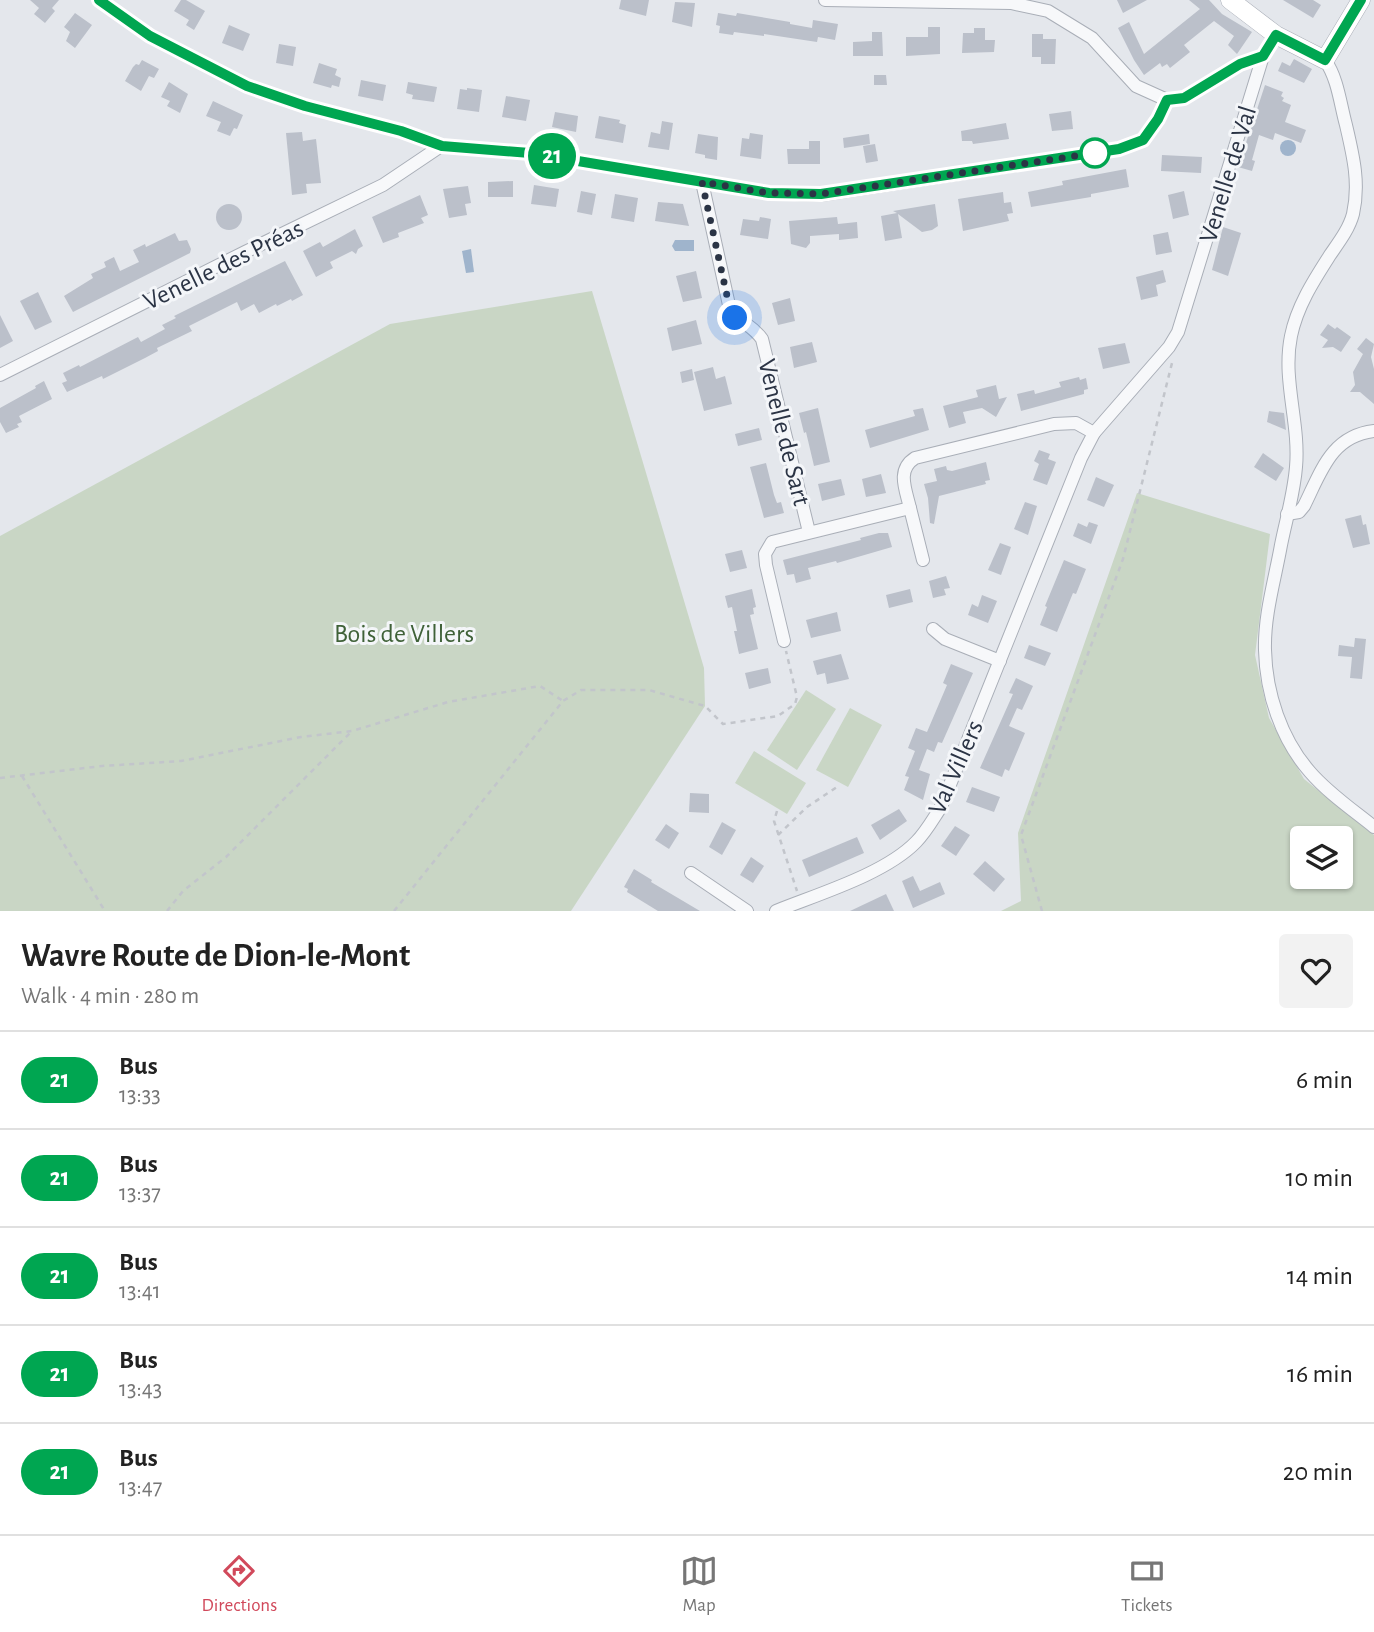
<!DOCTYPE html>
<html lang="en">
<head>
<meta charset="utf-8">
<style>
  body { margin:0; font-family:"Alegreya Sans",sans-serif; background:#f2f2f2; color:#222; height:100vh; display:flex; flex-direction:column; font-size:26px; white-space:nowrap }
  * { box-sizing:border-box; margin:0 }
  p { font-size:23px; color:#767676 }
  .icon { flex:none; width:38px; height:38px; fill:none; stroke:currentColor; stroke-width:2; stroke-linecap:round; stroke-linejoin:round }
  .map { position:relative; height:911px; overflow:hidden }
  .details { display:flex; flex-direction:column; background:#fff; flex:1 }
  .details>* { flex:none }
  .badge { padding:0 14px; border-radius:23px; font-size:24px; line-height:46px }
  .controls { position:absolute; left:1290px; top:826px; display:grid; gap:14px }
  .controls a { display:grid; place-items:center; width:63px; height:63px; border-radius:7px; background:#fff; box-shadow:0 2px 5px #0004; font-size:35px }
  .you { position:absolute; width:35px; height:35px; margin:-18px; border:5px solid #fff; border-radius:50%; background:#1a73e8; box-shadow:0 0 0 10px #1a73e833 }
  .map>.badge { position:absolute; translate:-50% -50%; box-shadow:0 0 0 4px #fff }
  .round { display:grid; place-items:center; flex:none; width:74px; height:74px; border-radius:7px; background:#f2f2f2 }
  .head { display:flex; align-items:center; justify-content:space-between; height:119px; padding:0 21px }
  h1 { font-size:33px; font-weight:700; line-height:52px }
  ul { padding:0; list-style:none }
  li { display:flex; align-items:center; gap:21px; height:98px; padding:0 21px; border-top:2px solid #e0e0e0 }
  li div { flex:1 }
  li b { display:block; font-size:26px }
  li em { font-style:normal }
  li .badge { min-width:77px; font-weight:700; text-align:center }
  .menu { display:flex; justify-content:space-around; align-items:center; height:98px; border-top:2px solid #e0e0e0; background:#fff; font-size:19px; color:#767676 }
  .menu a { display:grid; justify-items:center; gap:4px }
  .menu .current { color:#d1495b }
  .map>svg:first-child { display:block }
</style>
</head>
<body>
<div class="map">
<svg width="1374" height="911" viewBox="0 0 1374 911">
  <rect width="100%" height="100%" fill="#e4e7ec"/>
  <g fill="#c9d6c5" fill-rule="evenodd">
    <polygon points="592,291 704,668 705,706 571,911 0,911 0,536 390,324"/>
    <path d="M1137,493L1270,534L1255,655L1269,718L1304,779L1374,835V911H1001L1021,901L1018,833ZM1302,838H1340V877H1302Z"/>
    <polygon points="806,690 836,709 797,770 767,750"/>
    <polygon points="850,708 882,725 848,787 816,770"/>
    <polygon points="754,751 806,783 787,814 735,783"/>
  </g>
  <g fill="#9fb4cc">
    <circle cx="1288" cy="148" r="8"/>
    <polygon points="675,240 694,240 694,251 675,251 672,246"/>
    <polygon points="471,249 474,272 466,273 462,251"/>
  </g>
  <g fill="#bbc0ca">
    <polygon points="30,0 59,0 52,8 55,11 45,23 34,14 39,8"/>
    <polygon points="181,0 186,0 205,11 194,30 186,25 189,20 174,11"/>
    <polygon points="621,0 649,0 646,16 619,9"/>
    <polygon points="1117,0 1147,0 1123,13"/>
    <polygon points="1189,0 1209,0 1222,14 1252,32 1237,54 1228,45 1234,36 1214,21 1184,45 1190,52 1170,68 1167,64 1162,67 1160,63 1144,75 1134,60 1118,28 1129,22 1144,54 1200,9"/>
    <polygon points="1283,0 1313,0 1321,5 1313,18"/>
    <polygon points="675,2 695,3 692,27 672,22"/>
    <polygon points="75,13 92,25 75,48 66,41 70,32 64,27"/>
    <polygon points="718,13 736,16 737,13 790,22 790,24 812,28 813,20 838,24 835,40 818,37 817,42 764,34 764,36 734,32 733,35 719,33 720,26 716,25"/>
    <polygon points="229,25 250,34 243,51 222,43"/>
    <polygon points="928,27 940,27 940,54 906,56 906,37 928,37"/>
    <polygon points="974,28 985,28 985,40 995,40 994,52 962,53 963,33 974,33"/>
    <polygon points="872,32 882,32 883,56 853,56 853,42 872,41"/>
    <polygon points="1032,34 1043,34 1043,39 1056,39 1055,64 1041,64 1041,57 1032,57"/>
    <polygon points="279,44 296,47 293,66 276,63"/>
    <polygon points="1294,59 1312,69 1304,83 1278,71 1282,62 1290,66"/>
    <polygon points="142,60 159,69 154,78 149,76 141,91 125,81 133,67 136,64 139,65"/>
    <polygon points="319,63 337,69 335,75 341,78 339,87 332,85 331,88 313,83"/>
    <polygon points="874,75 886,75 887,85 874,85"/>
    <polygon points="361,80 386,85 383,101 358,96"/>
    <polygon points="169,82 188,94 180,113 167,106 170,101 161,97"/>
    <polygon points="408,82 437,87 434,102 412,99 413,95 406,93"/>
    <polygon points="1265,85 1283,92 1281,96 1284,98 1282,101 1291,105 1285,122 1306,130 1301,143 1275,133 1273,140 1259,135 1252,160 1255,161 1252,171 1238,167"/>
    <polygon points="467,88 482,90 479,112 457,109 460,89 467,90"/>
    <polygon points="506,96 530,100 526,121 502,117"/>
    <polygon points="213,101 243,115 237,129 234,128 230,136 217,131 221,122 206,116"/>
    <polygon points="1071,111 1073,129 1052,131 1049,114"/>
    <polygon points="555,112 578,116 576,132 552,127"/>
    <polygon points="599,116 620,120 619,123 626,125 623,143 595,138"/>
    <polygon points="662,121 673,123 669,150 648,147 651,132 660,134"/>
    <polygon points="1006,123 1009,139 973,144 972,141 962,141 961,131"/>
    <polygon points="302,132 303,141 316,139 321,183 306,184 307,193 292,195 286,133"/>
    <polygon points="750,133 763,135 761,159 740,156 742,138 749,139"/>
    <polygon points="698,134 718,137 717,160 705,158 705,155 695,153"/>
    <polygon points="869,134 870,144 844,148 843,138"/>
    <polygon points="809,141 820,141 820,164 788,164 787,149 809,149"/>
    <polygon points="875,144 878,161 866,163 863,146"/>
    <polygon points="1162,155 1202,157 1201,173 1161,171"/>
    <polygon points="1126,169 1129,187 1091,194 1091,197 1031,207 1028,192 1063,185 1062,181"/>
    <polygon points="513,181 513,197 488,197 488,182"/>
    <polygon points="534,185 559,189 556,207 531,204"/>
    <polygon points="468,186 471,203 465,204 467,215 449,218 443,189"/>
    <polygon points="581,191 596,194 592,215 577,212"/>
    <polygon points="1184,191 1189,215 1173,219 1168,195"/>
    <polygon points="1003,192 1004,203 1011,202 1013,213 1007,214 1009,221 963,231 958,199"/>
    <polygon points="615,194 638,198 634,222 611,218"/>
    <polygon points="420,195 428,215 421,218 424,223 398,233 399,237 383,243 372,217"/>
    <polygon points="658,202 683,204 689,226 655,221"/>
    <polygon points="935,204 938,226 932,230 922,232 898,214 902,238 885,241 881,216 897,213 893,211"/>
    <circle cx="229" cy="217" r="13"/>
    <polygon points="760,217 771,219 768,239 740,235 743,219 759,221"/>
    <polygon points="837,217 838,224 857,222 858,238 839,240 839,234 810,236 810,243 806,248 791,244 789,221"/>
    <polygon points="1223,227 1241,233 1228,276 1212,270"/>
    <polygon points="355,229 363,246 358,249 356,254 352,251 330,262 333,268 316,277 303,251 320,242 323,247"/>
    <polygon points="1168,232 1172,252 1156,255 1153,235"/>
    <polygon points="175,233 179,241 187,240 191,249 190,253 73,312 64,296 93,278 91,274 106,267 104,262 114,257 120,271 139,262 133,250 145,244 146,247"/>
    <polygon points="285,261 303,295 292,301 291,299 277,306 276,304 259,313 254,304 241,311 237,302 189,326 192,331 157,348 158,351 145,358 103,379 102,376 67,392 62,383 67,381 63,373 79,365 80,367 138,337 141,342 165,329 162,325 176,318 174,316"/>
    <polygon points="1163,270 1166,282 1156,285 1158,296 1141,300 1136,277"/>
    <polygon points="696,271 702,298 683,302 676,276"/>
    <polygon points="38,292 52,322 35,330 20,301"/>
    <polygon points="790,298 795,321 778,325 772,303"/>
    <polygon points="0,315 13,341 0,348"/>
    <polygon points="696,320 702,344 672,351 667,328"/>
    <polygon points="1328,324 1335,329 1337,327 1351,337 1341,352 1333,347 1322,348 1328,340 1320,335"/>
    <polygon points="1366,338 1374,344 1371,357 1374,369 1374,404 1360,392 1350,392 1355,385 1353,372 1363,354 1357,349"/>
    <polygon points="812,342 817,362 794,368 790,347"/>
    <polygon points="1125,343 1130,363 1103,369 1098,348"/>
    <polygon points="713,367 716,379 725,376 732,404 704,411 694,372"/>
    <polygon points="692,369 694,380 682,383 680,372"/>
    <polygon points="1079,377 1080,380 1086,378 1088,389 1084,390 1084,394 1021,411 1017,394 1034,390 1035,394 1061,387 1059,382"/>
    <polygon points="44,381 52,399 19,416 22,422 17,424 19,427 6,433 0,422 0,408 36,388 35,386"/>
    <polygon points="996,385 999,399 1007,397 996,417 982,408 963,412 966,423 949,428 943,406 978,397 976,390"/>
    <polygon points="818,408 830,462 814,466 806,432 804,433 799,413"/>
    <polygon points="923,408 929,430 870,448 865,430 915,416 913,410"/>
    <polygon points="1269,411 1284,413 1286,430 1267,422"/>
    <polygon points="759,428 762,440 738,446 735,434"/>
    <polygon points="1039,450 1050,454 1048,459 1056,462 1047,485 1033,480 1039,464 1034,461"/>
    <polygon points="1263,453 1284,468 1276,481 1254,467"/>
    <polygon points="986,462 990,480 985,481 986,484 939,496 934,524 930,523 928,498 924,484 937,481 934,469 946,466 947,470 952,471"/>
    <polygon points="766,463 774,495 777,503 781,502 784,513 764,518 750,467"/>
    <polygon points="881,474 886,493 866,497 862,479"/>
    <polygon points="1096,477 1114,485 1104,507 1087,500"/>
    <polygon points="841,479 845,495 822,501 818,484"/>
    <polygon points="1025,502 1037,506 1028,535 1014,529"/>
    <polygon points="1361,515 1363,525 1366,524 1370,544 1353,548 1345,519"/>
    <polygon points="1089,522 1098,525 1091,544 1073,536 1078,523 1087,527"/>
    <polygon points="879,533 888,533 892,547 837,563 836,561 808,568 811,579 796,583 794,574 787,575 783,560 861,540 860,538"/>
    <polygon points="1000,543 1011,547 1001,575 988,570"/>
    <polygon points="742,550 747,568 730,572 725,554"/>
    <polygon points="1064,560 1086,569 1076,594 1073,593 1057,632 1040,625 1047,607 1045,606"/>
    <polygon points="946,576 950,588 944,589 946,595 933,598 929,581"/>
    <polygon points="752,589 756,607 753,608 754,614 750,615 758,649 739,654 734,631 737,631 732,607 728,608 725,596"/>
    <polygon points="910,589 913,602 889,608 886,595"/>
    <polygon points="982,595 997,601 988,623 968,615 972,604 978,607"/>
    <polygon points="837,612 841,631 811,638 806,620"/>
    <polygon points="1355,638 1366,639 1362,679 1350,678 1352,657 1338,656 1339,645 1354,647"/>
    <polygon points="1029,645 1051,653 1045,666 1024,658"/>
    <polygon points="841,654 849,679 827,684 825,673 817,675 813,661"/>
    <polygon points="951,664 973,673 942,743 938,742 934,752 927,749 919,770 930,774 923,800 904,790 909,777 905,776 915,751 908,748 916,728 927,732 947,685 943,683"/>
    <polygon points="768,668 771,683 749,689 745,673"/>
    <polygon points="1016,678 1033,686 1022,710 1017,708 1009,726 1025,733 1009,771 1005,769 1002,777 980,768 1013,694 1009,693"/>
    <polygon points="972,787 1000,797 994,812 966,802"/>
    <polygon points="690,793 709,794 709,813 689,812"/>
    <polygon points="899,809 907,821 880,840 871,825"/>
    <polygon points="722,822 736,830 722,855 709,847"/>
    <polygon points="666,824 679,833 669,849 655,840"/>
    <polygon points="955,826 970,835 956,856 941,846"/>
    <polygon points="857,837 864,853 809,877 802,860"/>
    <polygon points="751,857 764,866 753,883 740,875"/>
    <polygon points="985,861 1005,879 994,892 973,874"/>
    <polygon points="634,869 652,880 651,882 700,911 658,911 627,892 628,889 624,887"/>
    <polygon points="913,876 920,891 940,882 945,894 913,908 902,881"/>
    <polygon points="886,894 894,911 850,911"/>
  </g>
  <g fill="none" stroke-linecap="round" stroke-linejoin="round">
    <g stroke="#a9aeb7" stroke-width="14">
      <g id="street">
        <polyline points="99,0 150,36 247,86 305,106 401,131 441,146 530,153 769,193 821,195 1120,149 1142,140 1158,119 1167,100"/>
        <polyline points="825,0 1011,3 1048,11 1092,38 1136,86 1167,100"/>
        <path d="M1325,60C1338,79 1340,103 1346,125C1353,155 1360,183 1353,214C1349,229 1339,242 1330,255C1314,280 1297,306 1291,336C1282,380 1300,423 1296,467C1294,493 1286,520 1281,545C1275,579 1264,615 1265,650C1266,693 1281,739 1310,772C1328,793 1353,810 1374,827"/>
        <polyline points="1167,100 1184,98 1240,64 1263,56"/>
        <path d="M702,182L729,305C738,324 750,322 762,339L809,532"/>
        <polyline points="0,375 245,252 383,185 441,146"/>
        <polyline points="910,508 923,560"/>
        <path d="M1287,514L1299,512L1304,506C1321,472 1331,436 1374,431"/>
        <polyline points="933,629 945,639 1000,661"/>
        <path d="M784,641L766,565L765,554L772,542L910,508C906,490 896,470 915,458L1054,424L1076,423L1094,433"/>
        <polyline points="691,873 747,911"/>
        <path d="M776,911C818,894 885,874 916,842C926,832 933,819 941,807L1081,458L1094,433L1169,347L1178,332L1263,56L1276,35"/>
      </g>
    </g>
    <g stroke="#a9aeb7" stroke-width="19">
      <polyline id="secondary" points="1230,0 1276,35 1325,60 1361,0"/>
    </g>
    <g stroke="#c2c5cb" stroke-width="2.5" stroke-dasharray="5 5" stroke-linecap="butt">
      <polyline points="22,776 105,911"/>
      <polyline points="0,778 102,766 181,761 301,737 352,731 448,702 540,686 563,701"/>
      <polyline points="777,811 774,821 797,891"/>
      <polyline points="778,835 807,807 837,787"/>
      <polyline points="167,911 183,891 226,857 352,731"/>
      <polyline points="394,911 563,701 581,690 649,690 705,706 723,724 778,716 795,704 797,697 786,651"/>
      <polyline points="1042,911 1021,835 1123,559 1172,363"/>
    </g>
    <use href="#street" stroke="#f7f8fa" stroke-width="12"/>
    <use href="#secondary" stroke="#fff" stroke-width="18"/>
  </g>
  <g fill="none" stroke-linecap="round" stroke-linejoin="round">
    <g stroke="#fff" stroke-width="16">
      <polyline id="line" points="99,0 150,36 247,86 305,106 401,131 442,146 530,153 769,193 821,194 1119,149 1143,140 1158,119 1167,100 1184,98 1240,64 1263,56 1276,35 1325,60 1361,0"/>
    </g>
    <use href="#line" stroke="#00a651" stroke-width="10"/>
    <polyline stroke="#2b3445" stroke-width="7" stroke-dasharray="0 12.6" points="735,318 729,305 702,182 769,193 821,194 1095,153"/>
  </g>
  <circle fill="#fff" stroke="#00a651" stroke-width="3.5" cx="1095" cy="153" r="14"/>
  <g text-anchor="middle" stroke-width="6" stroke-linejoin="round" paint-order="stroke">
    <g font-size="26" fill="#2b3445" stroke="#f4f6f9">
      <text transform="translate(1227 174) rotate(-73)" y="9">Venelle de Val</text>
      <text transform="translate(223 264) rotate(-26)" y="9">Venelle des Préas</text>
      <text transform="translate(785 432) rotate(76)" y="9">Venelle de Sart</text>
      <text transform="translate(955 767) rotate(-66)" y="9">Val Villers</text>
    </g>
    <g font-size="26" fill="#3f6138" stroke="#f4f6f9">
      <text x="404" y="642">Bois de Villers</text>
    </g>
  </g>
</svg>
<div class="controls">
<a><svg class="icon" aria-label="layers" viewBox="0 0 24 24"><path d="M12 4l9 5-9 5-9-5zM3 14l9 5 9-5"/></svg></a>
</div>
<div class="you" style="left:735px;top:318px"></div>
<b class="badge" style="left:552px;top:156px;background:#00a651;color:#fff">21</b>
</div>
<section class="details">
<div class="head"><div><h1>Wavre Route de Dion-le-Mont</h1><p>Walk · 4 min · 280 m</p></div><a class="round"><svg class="icon" aria-label="heart" viewBox="0 0 24 24"><path d="M12 20l-8-8c-3-5 5-10 8-4 3-6 11-1 8 4z"/></svg></a></div>
<ul>
<li><span class="badge" style="background:#00a651;color:#fff">21</span><div><b>Bus</b><p>13:33</p></div><em>6 min</em></li>
<li><span class="badge" style="background:#00a651;color:#fff">21</span><div><b>Bus</b><p>13:37</p></div><em>10 min</em></li>
<li><span class="badge" style="background:#00a651;color:#fff">21</span><div><b>Bus</b><p>13:41</p></div><em>14 min</em></li>
<li><span class="badge" style="background:#00a651;color:#fff">21</span><div><b>Bus</b><p>13:43</p></div><em>16 min</em></li>
<li><span class="badge" style="background:#00a651;color:#fff">21</span><div><b>Bus</b><p>13:47</p></div><em>20 min</em></li>
</ul>
</section>
<nav class="menu">
<a class="current"><svg class="icon" aria-label="directions" viewBox="0 0 24 24"><path d="M12 3l9 9-9 9-9-9zM9 14v-3h6M13 9l2 2-2 2"/></svg>Directions</a>
<a><svg class="icon" aria-label="map" viewBox="0 0 24 24"><path d="M3 6l6-2 6 2 6-2v14l-6 2-6-2-6 2zM9 4v14M15 6v14"/></svg>Map</a>
<a><svg class="icon" aria-label="tickets" viewBox="0 0 24 24"><path d="M3 7h18v10H3zM15 7v10"/></svg>Tickets</a>
</nav>
</body>
</html>
